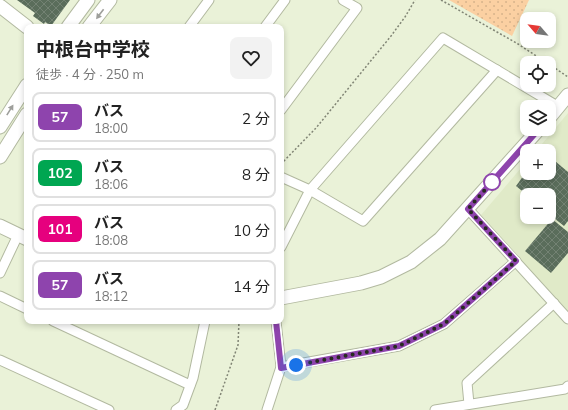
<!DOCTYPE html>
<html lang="ja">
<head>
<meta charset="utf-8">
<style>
  body { margin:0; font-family:Mulish,"Noto Sans JP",sans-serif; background:#f2f2f2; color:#222; height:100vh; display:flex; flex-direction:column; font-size:15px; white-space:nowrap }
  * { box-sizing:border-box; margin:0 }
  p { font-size:13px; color:#767676 }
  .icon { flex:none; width:22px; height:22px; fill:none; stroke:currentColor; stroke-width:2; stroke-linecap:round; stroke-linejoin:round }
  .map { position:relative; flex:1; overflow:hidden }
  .drawer { position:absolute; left:24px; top:24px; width:260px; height:300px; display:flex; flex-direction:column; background:#fff; border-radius:8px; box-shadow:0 2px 6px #0003 }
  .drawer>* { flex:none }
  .badge { padding:0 8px; border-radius:6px; font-size:14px; line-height:26px }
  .needle { width:26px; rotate:298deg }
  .buttons { position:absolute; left:520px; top:12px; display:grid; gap:8px }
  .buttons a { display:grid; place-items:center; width:36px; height:36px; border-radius:8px; background:#fff; box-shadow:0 2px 6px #0003; font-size:20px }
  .you { position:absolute; width:20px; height:20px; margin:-10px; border:3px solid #fff; border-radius:50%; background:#1a73e8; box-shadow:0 0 0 6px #1a73e833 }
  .map>.badge { position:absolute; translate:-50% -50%; box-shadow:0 0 0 2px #fff }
  .round { display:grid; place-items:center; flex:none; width:42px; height:42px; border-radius:8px; background:#f2f2f2 }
  .head { display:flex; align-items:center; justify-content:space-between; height:68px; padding:0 12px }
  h1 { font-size:19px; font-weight:700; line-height:30px }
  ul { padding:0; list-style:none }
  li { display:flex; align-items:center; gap:12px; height:50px; margin:0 8px 6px; padding:0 4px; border:2px solid #e0e0e0; border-radius:8px }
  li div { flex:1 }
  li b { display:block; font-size:15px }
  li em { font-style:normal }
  li .badge { min-width:44px; font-weight:700; text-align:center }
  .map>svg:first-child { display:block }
</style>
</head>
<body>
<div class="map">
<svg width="568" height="410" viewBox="0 0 568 410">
  <defs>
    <pattern id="park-dots" width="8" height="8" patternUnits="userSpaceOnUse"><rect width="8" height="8" fill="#fbd0a2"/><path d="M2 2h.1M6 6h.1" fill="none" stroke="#d7b38b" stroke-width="1.8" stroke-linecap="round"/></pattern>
    <pattern id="building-cross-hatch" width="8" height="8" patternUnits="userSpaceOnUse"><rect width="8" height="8" fill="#5a6d5b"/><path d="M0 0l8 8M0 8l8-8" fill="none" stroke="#738273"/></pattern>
  </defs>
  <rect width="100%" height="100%" fill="#eaf2d8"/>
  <path fill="#e0eac8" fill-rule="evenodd" d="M568,113V315L481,215L527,161V173H549V151H536ZM527,195H549V217H527Z"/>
  <polygon fill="url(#park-dots)" points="449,0 529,0 512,36"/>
  <g fill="url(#building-cross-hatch)">
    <polygon points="17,0 70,0 51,26 45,22 44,24 33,16 35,13"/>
    <polygon points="549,156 568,172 568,221 564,226 549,214 549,195 527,195 516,186 524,175 527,168 527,173 549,173"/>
    <polygon points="552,219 568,232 568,253 551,273 525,251"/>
  </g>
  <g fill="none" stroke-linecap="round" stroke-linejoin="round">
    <g stroke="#b2b9a0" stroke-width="11">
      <g id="street">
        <polyline points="189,27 209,0"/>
        <polyline points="265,27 285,0"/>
        <polyline points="281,110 357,8 343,0"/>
        <polyline points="281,177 310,190 363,221 497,70"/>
        <polyline points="468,209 568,319"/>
        <polyline points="281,247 310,190 443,38 559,107"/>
        <polyline points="0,273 18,235"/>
        <polyline points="0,296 27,309"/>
        <polyline points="53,321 190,385"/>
        <polyline points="0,360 109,410"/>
        <polyline points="281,367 399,346 444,324 516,261"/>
        <polyline points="469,404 467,383 554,303"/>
        <polyline points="176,410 183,405 193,378 205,321"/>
        <polyline points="267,410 281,367 276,321"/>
        <polyline points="435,410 565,389 568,386"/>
      </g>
    </g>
    <g stroke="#b2b9a0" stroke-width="15">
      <g id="secondary">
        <polyline points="0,6 27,27"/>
        <polyline points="68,27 88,0"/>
        <polyline points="89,27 110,0"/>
        <polyline points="549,118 568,95"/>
        <polyline points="0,127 27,85"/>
        <polyline points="0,157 27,114"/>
        <polyline points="0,226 27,239"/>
        <polyline points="281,298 361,283 381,277 411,262 440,239 539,129"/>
      </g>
    </g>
    <g stroke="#818575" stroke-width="1.5" stroke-dasharray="2 2" stroke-linecap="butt">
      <polyline points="441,0 518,44 547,63"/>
      <polyline points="549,64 568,77"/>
      <polyline points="281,164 316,128 391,36 405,17 415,0"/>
      <polyline points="215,410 238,345 239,321"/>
    </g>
    <use href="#street" stroke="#fff" stroke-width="9"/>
    <use href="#secondary" stroke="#fff" stroke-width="13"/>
  </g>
  <defs><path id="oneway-solid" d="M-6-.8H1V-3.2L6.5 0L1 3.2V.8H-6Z"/></defs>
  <g fill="#9e9f9b">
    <use href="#oneway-solid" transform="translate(100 14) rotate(127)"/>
    <use href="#oneway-solid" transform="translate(10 110) rotate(-58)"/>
  </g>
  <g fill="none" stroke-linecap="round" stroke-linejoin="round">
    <g stroke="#fff" stroke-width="9">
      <polyline id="line" points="276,321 281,368 399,346 444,324 516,261 468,209 539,129"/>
    </g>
    <use href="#line" stroke="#8e44ad" stroke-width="6"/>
    <polyline stroke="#282a21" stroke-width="4" stroke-dasharray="0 7.2" points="296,365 399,346 444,324 516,261 468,209 492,182"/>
  </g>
  <circle fill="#fff" stroke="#8e44ad" stroke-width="2" cx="492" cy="182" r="8"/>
</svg>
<div class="buttons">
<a><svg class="needle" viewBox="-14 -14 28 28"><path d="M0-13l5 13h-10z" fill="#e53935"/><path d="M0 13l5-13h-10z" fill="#767676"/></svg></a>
<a><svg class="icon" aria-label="locate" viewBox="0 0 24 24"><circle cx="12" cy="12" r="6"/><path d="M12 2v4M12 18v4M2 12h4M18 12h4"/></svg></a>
<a><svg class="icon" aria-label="layers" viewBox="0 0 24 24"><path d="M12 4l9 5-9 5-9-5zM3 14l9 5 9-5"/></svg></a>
<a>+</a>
<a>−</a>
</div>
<div class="you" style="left:296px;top:365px"></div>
<section class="drawer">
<div class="head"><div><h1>中根台中学校</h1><p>徒歩 · 4 分 · 250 m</p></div><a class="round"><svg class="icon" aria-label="heart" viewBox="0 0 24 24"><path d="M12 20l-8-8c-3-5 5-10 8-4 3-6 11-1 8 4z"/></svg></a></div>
<ul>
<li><span class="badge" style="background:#8e44ad;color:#fff">57</span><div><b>バス</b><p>18:00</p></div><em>2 分</em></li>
<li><span class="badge" style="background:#00a651;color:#fff">102</span><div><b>バス</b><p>18:06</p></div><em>8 分</em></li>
<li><span class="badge" style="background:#e6007e;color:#fff">101</span><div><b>バス</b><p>18:08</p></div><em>10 分</em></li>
<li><span class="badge" style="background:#8e44ad;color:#fff">57</span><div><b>バス</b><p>18:12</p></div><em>14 分</em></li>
</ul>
</section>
</div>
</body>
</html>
